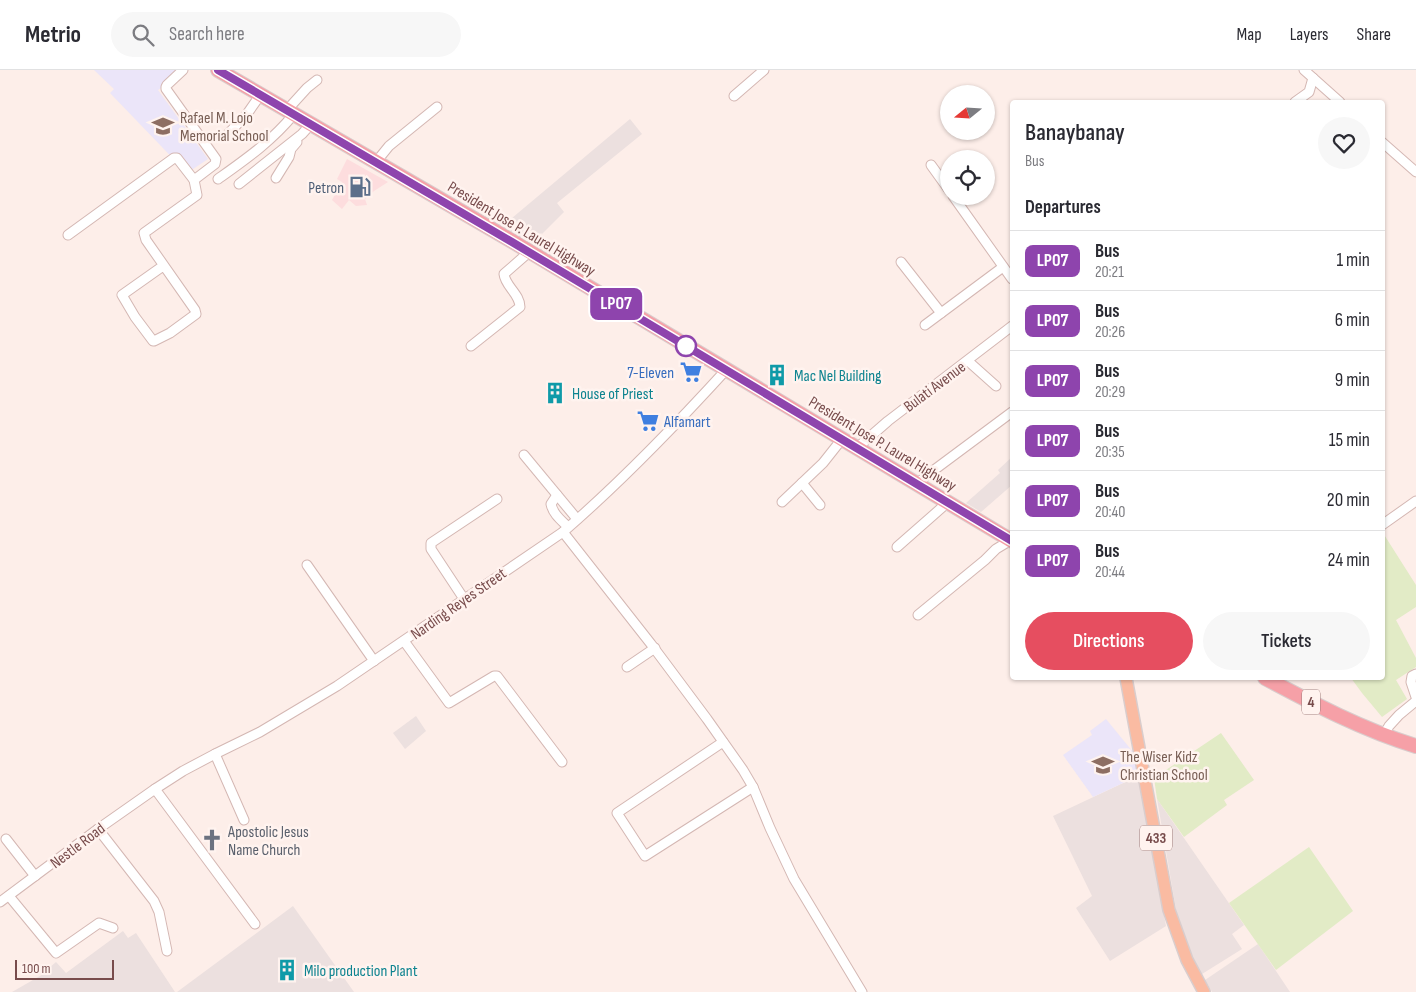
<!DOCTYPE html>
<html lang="en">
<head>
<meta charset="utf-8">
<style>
  body { margin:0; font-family:"Sofia Sans Condensed",sans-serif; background:#f7f7f7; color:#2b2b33; height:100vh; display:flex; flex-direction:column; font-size:19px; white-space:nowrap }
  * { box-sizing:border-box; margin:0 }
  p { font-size:16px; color:#7c7c81 }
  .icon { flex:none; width:28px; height:28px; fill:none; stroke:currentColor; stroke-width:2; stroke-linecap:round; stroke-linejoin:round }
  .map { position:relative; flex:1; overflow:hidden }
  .drawer { position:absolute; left:1010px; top:30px; width:375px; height:580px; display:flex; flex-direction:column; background:#fff; border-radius:5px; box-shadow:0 1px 4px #0004 }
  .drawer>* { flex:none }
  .badge { padding:0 10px; border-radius:8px; font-size:18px; line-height:32px }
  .needle { width:32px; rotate:252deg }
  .controls { position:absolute; left:940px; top:15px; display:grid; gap:10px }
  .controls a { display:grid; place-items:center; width:55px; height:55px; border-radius:50%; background:#fff; box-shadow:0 1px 4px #0004; font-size:25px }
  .scale { position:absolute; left:15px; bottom:12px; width:99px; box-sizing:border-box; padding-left:5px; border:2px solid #784c4c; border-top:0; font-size:14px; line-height:18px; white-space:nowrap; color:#784c4c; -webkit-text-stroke:4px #fff3ef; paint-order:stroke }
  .map>.badge { position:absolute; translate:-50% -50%; box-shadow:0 0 0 2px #fff }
  h2 { padding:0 15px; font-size:19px; line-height:45px }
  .round { display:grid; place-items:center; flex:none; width:52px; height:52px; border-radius:26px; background:#f7f7f7 }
  .summary { display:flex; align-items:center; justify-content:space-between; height:85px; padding:0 15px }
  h1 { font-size:24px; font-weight:600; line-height:38px }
  .cta { display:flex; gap:10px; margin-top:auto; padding:10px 15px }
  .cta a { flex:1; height:58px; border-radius:30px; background:#e64e60; color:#fff; font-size:20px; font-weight:600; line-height:58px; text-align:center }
  .cta a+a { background:#f7f7f7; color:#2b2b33 }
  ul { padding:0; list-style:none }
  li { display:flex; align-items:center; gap:15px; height:60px; padding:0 15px; border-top:1px solid #e1e1e2 }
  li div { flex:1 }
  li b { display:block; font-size:19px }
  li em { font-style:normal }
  li .badge { min-width:55px; font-weight:700; text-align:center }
  header { display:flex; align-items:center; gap:30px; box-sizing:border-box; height:70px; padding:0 25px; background:#fff; border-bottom:1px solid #e1e1e2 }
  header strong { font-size:24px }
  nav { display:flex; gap:28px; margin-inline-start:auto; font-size:18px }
  .search { width:350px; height:45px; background:#f7f7f7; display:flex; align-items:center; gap:12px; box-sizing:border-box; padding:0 18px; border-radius:28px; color:#7c7c81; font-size:19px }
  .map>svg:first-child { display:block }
</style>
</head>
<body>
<header>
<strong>Metrio</strong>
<div class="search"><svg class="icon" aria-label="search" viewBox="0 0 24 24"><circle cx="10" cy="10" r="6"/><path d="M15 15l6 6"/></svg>Search here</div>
<nav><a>Map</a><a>Layers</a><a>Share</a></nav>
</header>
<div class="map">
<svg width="1416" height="922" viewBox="0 0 1416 922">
  <rect width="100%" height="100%" fill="#fdeee9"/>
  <polygon fill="#fdddde" points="347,89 388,112 374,121 365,129 367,135 356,136 349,130 342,139 332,130 342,112 337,109"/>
  <g fill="#ece0df">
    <polygon points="630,49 642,64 557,133 564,142 542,164 541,163 531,173 506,158 512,148"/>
    <polygon points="1012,387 1012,415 981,442 966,433 1000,403 998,400"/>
    <polygon points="416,646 426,661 405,679 393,663"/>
    <polygon points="1138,706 1166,856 1110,891 1076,838 1092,826 1053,746"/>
    <polygon points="1157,729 1244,855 1232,864 1242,879 1202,904 1189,883 1178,851"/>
    <polygon points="293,836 354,922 177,922"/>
    <polygon points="123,861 128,868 136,863 175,922 12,922 40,906 56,892 66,903"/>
    <polygon points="1258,874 1290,922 1212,922 1205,910"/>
  </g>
  <g fill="#ebe5f9">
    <polygon points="94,0 181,0 173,10 158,20 208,89 187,103 110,23 114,19"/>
    <polygon points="1106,649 1133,682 1138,706 1093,727 1063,685 1092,665 1090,661"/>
  </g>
  <g fill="#e2ebc6">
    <polygon points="1383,463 1416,515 1416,537 1396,550 1416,588 1416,597 1396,610 1407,629 1382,647 1362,623 1351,608 1382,608"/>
    <polygon points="1221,663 1254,710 1224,730 1227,735 1184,767 1157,729 1154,708"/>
    <polygon points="1309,777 1353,841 1276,900 1229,833"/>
  </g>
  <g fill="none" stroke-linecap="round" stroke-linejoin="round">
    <g stroke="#d4b7b3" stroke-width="11">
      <g id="minor">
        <polyline points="1304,0 1340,32"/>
        <polyline points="734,26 764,0"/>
        <polyline points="1295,32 1309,22 1313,8"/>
        <polyline points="287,40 307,18 317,10"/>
        <polyline points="226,66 247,44 261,24"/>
        <polyline points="1382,72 1416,102"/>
        <polyline points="376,92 389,76 437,37"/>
        <polyline points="931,95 949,120"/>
        <polyline points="276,108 289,87 291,79 297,72"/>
        <path d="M218,109C246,89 272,71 294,44"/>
        <polyline points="239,114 302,64 311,54"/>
        <polyline points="953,126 1012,209"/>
        <polyline points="68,165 174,88 177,88 194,110 215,94 216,89 166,19 166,17 167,15 183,0"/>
        <polyline points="901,192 941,243"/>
        <polyline points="163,196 122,225 135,247 153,271 154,271 170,263 196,244 195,240 146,170 144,163 197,125 194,110"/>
        <polyline points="925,255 1003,197"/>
        <path d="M471,276L520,237C520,224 505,216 504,204L529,182"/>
        <polyline points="968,291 996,316"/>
        <polyline points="857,378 888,351 1012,256"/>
        <polyline points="524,385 577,449"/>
        <polyline points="917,414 926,406 1012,342"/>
        <path d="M557,425L551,434C553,444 561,450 568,457"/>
        <polyline points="782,432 802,413"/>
        <polyline points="820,435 802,413 823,393 842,369"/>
        <polyline points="1382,455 1416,431"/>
        <polyline points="563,462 651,574 707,649 743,700 753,717 770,758 794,809 862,922"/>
        <polyline points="897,477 947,433"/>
        <polyline points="307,495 374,591"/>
        <polyline points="464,529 431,479 431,473 497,429"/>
        <polyline points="918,545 985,490 996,479 1011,470"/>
        <polyline points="404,571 449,633 494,606 497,606 562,692"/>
        <polyline points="627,597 655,578"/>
        <polyline points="1416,604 1412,606 1411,612 1416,627"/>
        <polyline points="1383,666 1389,656 1399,645 1416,631"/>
        <polyline points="723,672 617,743 645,786 753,717"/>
        <polyline points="215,684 244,750"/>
        <polyline points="155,719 255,854"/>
        <polyline points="98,759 154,831 159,842 167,881"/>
        <polyline points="6,769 35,806"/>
        <polyline points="9,826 56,883 99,853 113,858"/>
        <path d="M0,832L98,759L155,719L183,701L215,684L260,662L337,616L563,462C621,412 674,357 726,300"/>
      </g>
    </g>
    <g stroke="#d9cdcd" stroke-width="14">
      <polyline id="major" points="1126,608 1169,840 1187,890 1204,922"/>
    </g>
    <g stroke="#d9cdcd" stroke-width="16">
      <g id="highway">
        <polyline points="218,0 512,171 1012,471"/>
        <path d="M1265,608C1314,634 1363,660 1416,676"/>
      </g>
    </g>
    <use href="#minor" stroke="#fff" stroke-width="9"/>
    <use href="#major" stroke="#fabba2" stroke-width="11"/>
    <use href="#highway" stroke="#f6a0a7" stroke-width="14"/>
  </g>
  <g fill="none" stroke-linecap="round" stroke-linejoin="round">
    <g stroke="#fff" stroke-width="11">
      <polyline id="line" points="218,0 512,172 1012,471"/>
    </g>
    <use href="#line" stroke="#8e44ad" stroke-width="8"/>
  </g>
  <defs>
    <g id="school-bare" transform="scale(1.725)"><path d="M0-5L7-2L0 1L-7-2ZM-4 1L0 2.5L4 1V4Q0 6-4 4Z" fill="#8d6e63" stroke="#fff3ef" stroke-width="2.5" paint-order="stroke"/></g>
    <g id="fuel-bare" transform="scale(1.725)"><path d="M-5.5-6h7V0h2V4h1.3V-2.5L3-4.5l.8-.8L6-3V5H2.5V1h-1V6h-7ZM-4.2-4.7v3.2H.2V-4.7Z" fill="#5c6f8a" stroke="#fff3ef" stroke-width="2.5" paint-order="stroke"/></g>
    <g id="supermarket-bare" transform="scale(1.725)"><path d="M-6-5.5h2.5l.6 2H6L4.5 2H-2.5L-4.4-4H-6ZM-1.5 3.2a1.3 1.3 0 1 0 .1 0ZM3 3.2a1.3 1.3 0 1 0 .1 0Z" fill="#3f7fe0" stroke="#fff3ef" stroke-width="2.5" paint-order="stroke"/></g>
    <g id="building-bare" transform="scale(1.725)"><path d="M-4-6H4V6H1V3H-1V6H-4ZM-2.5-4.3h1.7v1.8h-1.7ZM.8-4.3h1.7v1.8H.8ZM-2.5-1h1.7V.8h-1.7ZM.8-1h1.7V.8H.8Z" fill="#0f9aa8" stroke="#fff3ef" stroke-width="2.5" paint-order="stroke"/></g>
    <g id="church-bare" transform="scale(1.725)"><path d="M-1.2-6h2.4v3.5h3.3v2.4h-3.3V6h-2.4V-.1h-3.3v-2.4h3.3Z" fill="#6b7280" stroke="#fff3ef" stroke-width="2.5" paint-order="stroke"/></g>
  </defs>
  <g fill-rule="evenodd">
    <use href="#school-bare" x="163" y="56"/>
    <use href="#fuel-bare" x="360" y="117"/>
    <use href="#supermarket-bare" x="691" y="302"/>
    <use href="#building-bare" x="777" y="305"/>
    <use href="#building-bare" x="555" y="323"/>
    <use href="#supermarket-bare" x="648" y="351"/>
    <use href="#school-bare" x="1103" y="695"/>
    <use href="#church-bare" x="212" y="770"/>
    <use href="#building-bare" x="287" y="900"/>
  </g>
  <circle fill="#fff" stroke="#8e44ad" stroke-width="2.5" cx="686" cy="276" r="10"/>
  <g text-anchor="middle" stroke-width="5" stroke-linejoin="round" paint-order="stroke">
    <g fill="#fff3ef" stroke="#a07e7d" stroke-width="1">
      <rect x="1302" y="619.5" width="18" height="25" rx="4"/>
      <rect x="1140" y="755.5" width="32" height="25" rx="4"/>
    </g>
    <g font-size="15" font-weight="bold" fill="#784c4c">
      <text x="1311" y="637">4</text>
      <text x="1156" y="773">433</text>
    </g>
    <g font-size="16" fill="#785e54" stroke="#fff3ef" text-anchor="start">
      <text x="180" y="53">Rafael M. Lojo<tspan x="180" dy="18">Memorial School</tspan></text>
      <text x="1120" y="692">The Wiser Kidz<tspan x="1120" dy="18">Christian School</tspan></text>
    </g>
    <g font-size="16" fill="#4e5e75" stroke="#fff3ef" text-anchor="end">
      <text x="344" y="123">Petron</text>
    </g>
    <g font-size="16" fill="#784c4c" stroke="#fff3ef">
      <text transform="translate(522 158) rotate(31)" y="6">President Jose P. Laurel Highway</text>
      <text transform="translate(934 316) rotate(-37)" y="6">Bulati Avenue</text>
      <text transform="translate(883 373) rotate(31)" y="6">President Jose P. Laurel Highway</text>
      <text transform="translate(458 533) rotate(-35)" y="6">Narding Reyes Street</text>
      <text transform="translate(77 775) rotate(-37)" y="6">Nestle Road</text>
    </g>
    <g font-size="16" fill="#366cbe" stroke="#fff3ef" text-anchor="end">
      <text x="674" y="308">7-Eleven</text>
      <text x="664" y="357" text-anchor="start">Alfamart</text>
    </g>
    <g font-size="16" fill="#0d838f" stroke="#fff3ef" text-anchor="start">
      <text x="794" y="311">Mac Nel Building</text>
      <text x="572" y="329">House of Priest</text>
      <text x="304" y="906">Milo production Plant</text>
    </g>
    <g font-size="16" fill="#5b616d" stroke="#fff3ef" text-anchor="start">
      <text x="228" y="767">Apostolic Jesus<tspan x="228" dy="18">Name Church</tspan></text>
    </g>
  </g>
</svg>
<div class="controls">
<a><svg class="needle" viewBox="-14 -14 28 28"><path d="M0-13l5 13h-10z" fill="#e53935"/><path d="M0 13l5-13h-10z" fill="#7c7c81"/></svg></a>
<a><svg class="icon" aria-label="locate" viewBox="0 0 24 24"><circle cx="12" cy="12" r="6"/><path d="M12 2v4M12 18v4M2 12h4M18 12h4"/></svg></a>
</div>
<div class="scale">100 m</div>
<b class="badge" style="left:616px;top:234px;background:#8e44ad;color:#fff">LP07</b>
<section class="drawer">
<div class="summary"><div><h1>Banaybanay</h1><p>Bus</p></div><a class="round"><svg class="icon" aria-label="heart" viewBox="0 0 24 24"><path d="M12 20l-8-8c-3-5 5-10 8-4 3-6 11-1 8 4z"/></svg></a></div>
<h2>Departures</h2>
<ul>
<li><span class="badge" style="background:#8e44ad;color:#fff">LP07</span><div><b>Bus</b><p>20:21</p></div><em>1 min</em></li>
<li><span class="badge" style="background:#8e44ad;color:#fff">LP07</span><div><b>Bus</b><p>20:26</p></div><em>6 min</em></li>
<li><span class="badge" style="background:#8e44ad;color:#fff">LP07</span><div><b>Bus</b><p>20:29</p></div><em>9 min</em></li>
<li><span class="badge" style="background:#8e44ad;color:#fff">LP07</span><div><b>Bus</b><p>20:35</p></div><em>15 min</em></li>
<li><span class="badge" style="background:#8e44ad;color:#fff">LP07</span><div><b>Bus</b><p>20:40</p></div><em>20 min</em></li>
<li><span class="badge" style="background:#8e44ad;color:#fff">LP07</span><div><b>Bus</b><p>20:44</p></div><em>24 min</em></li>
</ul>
<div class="cta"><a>Directions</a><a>Tickets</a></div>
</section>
</div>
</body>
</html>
